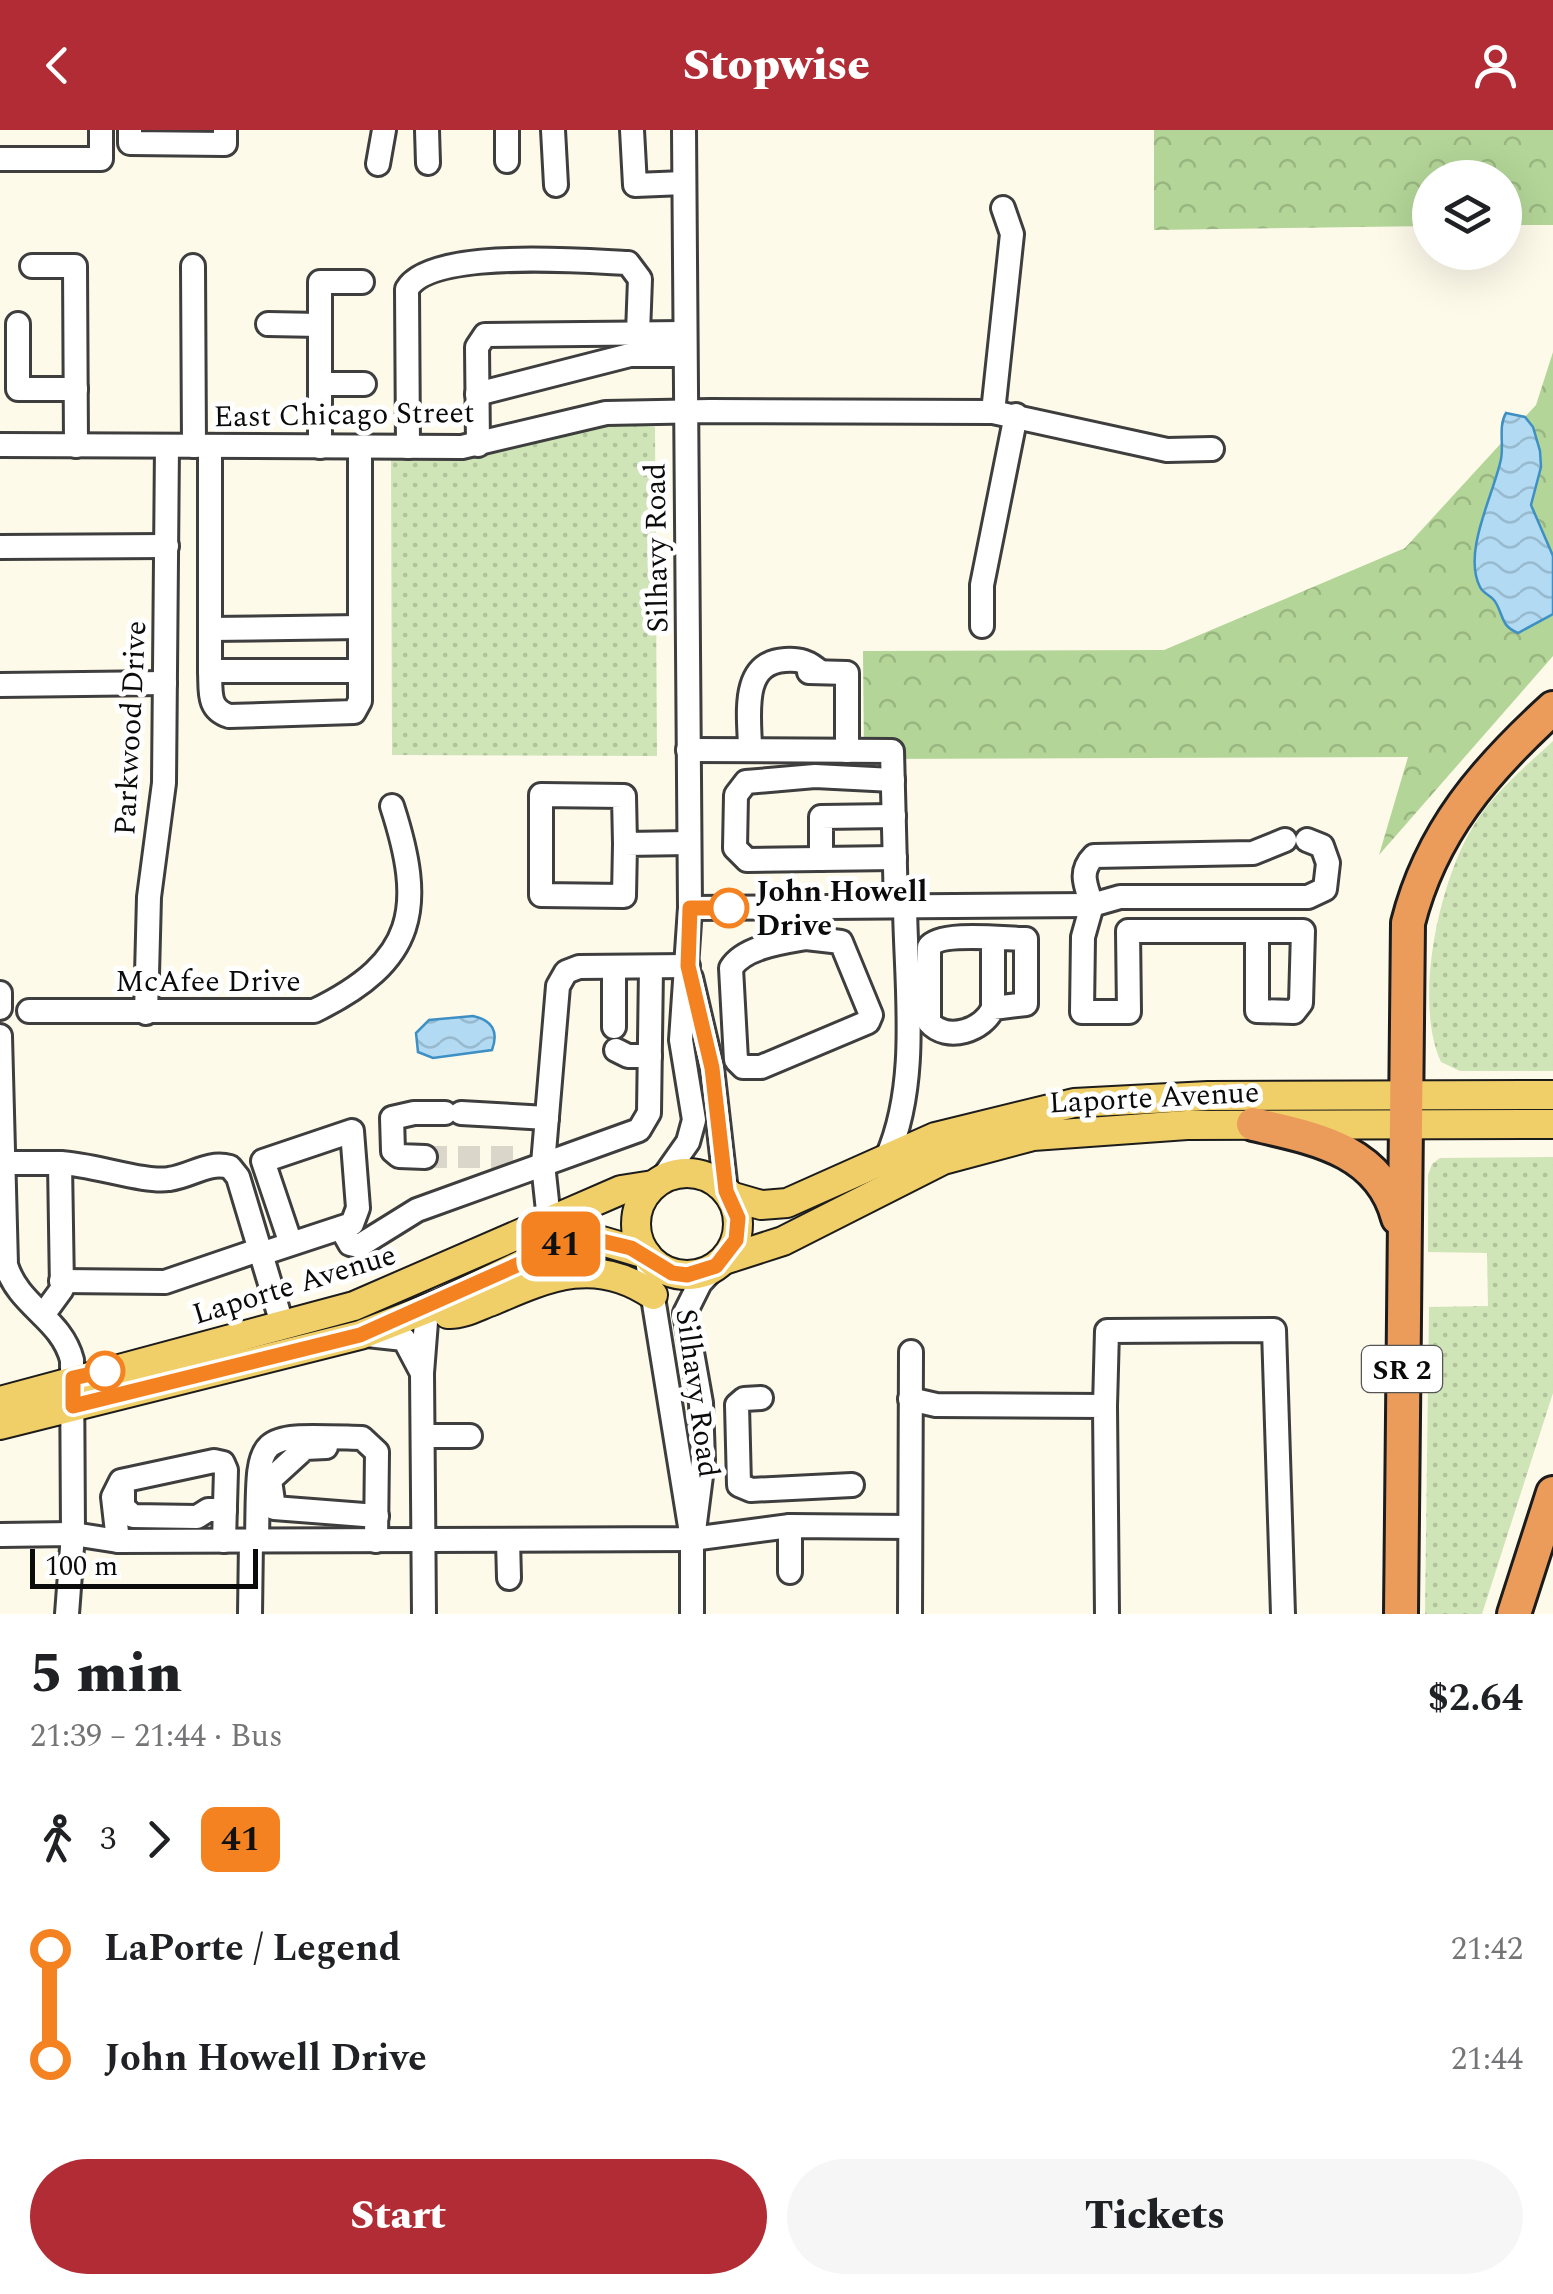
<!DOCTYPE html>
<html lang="en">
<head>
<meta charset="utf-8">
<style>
  body { margin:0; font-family:Spectral,serif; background:#f6f6f6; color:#202124; height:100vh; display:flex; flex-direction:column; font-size:38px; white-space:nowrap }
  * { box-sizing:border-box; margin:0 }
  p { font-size:32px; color:#757577 }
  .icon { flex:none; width:55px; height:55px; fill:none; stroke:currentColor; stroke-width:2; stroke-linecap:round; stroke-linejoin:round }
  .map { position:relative; height:1484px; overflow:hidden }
  .panel { display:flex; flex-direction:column; background:#fff; flex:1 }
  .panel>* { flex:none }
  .badge { padding:0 20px; border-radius:15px; font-size:35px; line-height:65px }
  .tools { position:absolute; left:1412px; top:30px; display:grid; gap:20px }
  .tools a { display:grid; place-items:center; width:110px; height:110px; border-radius:50%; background:#fff; box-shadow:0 10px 40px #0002; font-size:50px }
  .scale { position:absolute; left:30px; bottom:25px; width:228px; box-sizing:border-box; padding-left:10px; border:5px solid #0b0b0b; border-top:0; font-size:28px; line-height:35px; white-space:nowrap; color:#0b0b0b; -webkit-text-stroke:8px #fff; paint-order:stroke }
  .map>.badge { position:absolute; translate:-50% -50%; box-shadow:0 0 0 5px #fff }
  .legs { display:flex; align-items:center; gap:15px; height:110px; padding:0 30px; font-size:32px }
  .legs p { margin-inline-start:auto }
  .head { display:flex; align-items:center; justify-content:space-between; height:170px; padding:0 30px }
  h1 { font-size:55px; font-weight:800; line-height:75px }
  .cta { display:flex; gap:20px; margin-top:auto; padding:20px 30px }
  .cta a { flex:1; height:115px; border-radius:60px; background:#b12c34; color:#fff; font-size:40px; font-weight:800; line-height:115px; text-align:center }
  .cta a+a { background:#f6f6f6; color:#202124 }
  ul { padding:0 30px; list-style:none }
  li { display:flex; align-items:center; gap:35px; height:110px; font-size:38px }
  li i { display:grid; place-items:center; width:15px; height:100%; margin:0 12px; background:currentColor }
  li i::after { content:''; width:25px; height:25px; margin:-12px; border:8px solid; border-radius:50%; background:#fff }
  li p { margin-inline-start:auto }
  li:first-child i { background:linear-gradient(#0000 50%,currentColor 0) }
  li:last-child i { background:linear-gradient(currentColor 50%,#0000 0) }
  header { display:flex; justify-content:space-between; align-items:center; height:130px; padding:0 30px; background:#b12c34; color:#fff; font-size:45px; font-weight:800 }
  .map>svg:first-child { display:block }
</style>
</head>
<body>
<header><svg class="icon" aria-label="back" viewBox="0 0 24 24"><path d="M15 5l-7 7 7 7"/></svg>Stopwise<svg class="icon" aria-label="person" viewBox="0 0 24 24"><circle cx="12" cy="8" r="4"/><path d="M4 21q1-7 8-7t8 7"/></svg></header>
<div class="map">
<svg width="1553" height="1484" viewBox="0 0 1553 1484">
  <defs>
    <pattern id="grass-dots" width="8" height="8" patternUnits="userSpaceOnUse" patternTransform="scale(2.5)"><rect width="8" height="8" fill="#cfe5b7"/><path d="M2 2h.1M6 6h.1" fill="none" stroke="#b0c39c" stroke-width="1.8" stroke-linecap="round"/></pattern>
    <pattern id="forest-crowns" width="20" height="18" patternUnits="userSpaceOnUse" patternTransform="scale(2.5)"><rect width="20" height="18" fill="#b3d597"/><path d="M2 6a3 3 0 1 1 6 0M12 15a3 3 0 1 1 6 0" fill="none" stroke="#99b681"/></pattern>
    <pattern id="water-waves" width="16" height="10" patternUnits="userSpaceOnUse" patternTransform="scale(2.5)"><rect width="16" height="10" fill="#b2daf2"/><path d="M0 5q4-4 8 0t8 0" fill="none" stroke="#98bace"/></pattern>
  </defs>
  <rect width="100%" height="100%" fill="#fefaea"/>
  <g fill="url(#grass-dots)">
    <polygon points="626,294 655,297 657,626 392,625 391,328 462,328 581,299"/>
    <path d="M1553,611V941H1460L1441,932C1413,872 1439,750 1474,695C1494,662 1525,637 1553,611Z"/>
    <polygon points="1553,1027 1553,1263 1482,1484 1425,1484 1429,1177 1488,1176 1487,1123 1428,1122 1428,1045 1432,1034 1440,1028"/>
  </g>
  <g fill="url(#forest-crowns)">
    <polygon points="1154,0 1553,0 1553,95 1505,95 1505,48 1430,48 1430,96 1154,100"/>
    <polygon points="1553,222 1553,526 1379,725 1408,627 864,629 863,521 1164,520 1405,418 1536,275"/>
  </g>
  <g fill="url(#water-waves)" stroke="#3e90c4" stroke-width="2.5">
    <path d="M1506,283L1525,287L1533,297L1540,321L1541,337L1531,375L1553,426V484L1518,503C1501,496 1504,487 1496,473C1492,465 1484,465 1480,457C1462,422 1494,364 1501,329C1504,314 1498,296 1506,283Z"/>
    <path d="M473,886C492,890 499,901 492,920L433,928L418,922L416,903L429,890Z"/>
  </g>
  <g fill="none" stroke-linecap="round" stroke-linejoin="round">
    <polyline stroke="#dad6c9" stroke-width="22" stroke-dasharray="22 11" stroke-linecap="butt" points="425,1027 514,1027"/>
    <g stroke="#3e3e3e" stroke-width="28">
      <g id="minor">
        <polyline points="130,0 130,13 225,14 225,0"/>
        <polyline points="427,0 428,33"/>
        <polyline points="553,0 556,55"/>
        <polyline points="632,0 635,55 684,53"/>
        <polyline points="0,29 101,29 101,0"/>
        <polyline points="507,31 507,0"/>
        <polyline points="378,34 384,0"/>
        <polyline points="32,136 75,136 76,316"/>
        <polyline points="193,136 194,316"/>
        <polyline points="18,194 18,259 76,259"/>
        <polyline points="268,194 320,195"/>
        <polyline points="320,254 364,254"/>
        <polyline points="477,264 630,225 685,225"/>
        <polyline points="993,282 1012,104 1003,78"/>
        <polyline points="0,315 462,317 606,283 710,281 993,282 1167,320 1212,319"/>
        <polyline points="478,315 477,217 485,205 685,203"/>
        <polyline points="210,316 210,541 360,541 360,317"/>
        <polyline points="320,317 320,152 362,152"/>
        <path d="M408,317L407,159C431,118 583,131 628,133L640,149L638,203"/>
        <polyline points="0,417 167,416"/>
        <polyline points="982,496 982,455 1016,285"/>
        <polyline points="210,499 360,497"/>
        <path d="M210,541C211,561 207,579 229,586L354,582L360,571V541"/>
        <polyline points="809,542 847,543 847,621"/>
        <polyline points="0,555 165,553"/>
        <polyline points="688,620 892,621 896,776"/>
        <path d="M750,620C750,588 739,533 785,530C800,529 809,532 820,542"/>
        <polyline points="893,650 815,646 746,652 736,665 735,718 747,730 895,728"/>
        <path d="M1285,710L1253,723L1094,726C1078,742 1086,756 1092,775L1120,767H1308L1325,759L1328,733L1322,716L1307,710"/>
        <polyline points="625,714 624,766 541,765 541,665 624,666 625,714 689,713"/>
        <polyline points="821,729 821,687 894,686"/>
        <polyline points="1092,775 1083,807 1082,882 1129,882 1128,801 1303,801 1301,873 1294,882 1257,881 1257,801"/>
        <polyline points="690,778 1092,775"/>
        <path d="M806,808L841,812L871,885L868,892L761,937H743L736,930L731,838C744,817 783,812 806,808Z"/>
        <path d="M993,808V878L1026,874V809C1005,809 940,801 929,817V892C947,913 984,900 993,878"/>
        <polyline points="691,848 712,938 726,1061"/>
        <polyline points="0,863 0,878"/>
        <path d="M29,881H314C417,831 425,778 392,676"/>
        <polyline points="146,883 149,767 164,653 167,316"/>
        <polyline points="614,897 614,838"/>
        <path d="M0,906L6,1135C19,1177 61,1188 72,1230L73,1404L67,1484"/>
        <polyline points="616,920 628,926 650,926"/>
        <polyline points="461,983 547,988"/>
        <polyline points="425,1027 399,1026 393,1021 392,988 414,983 445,983"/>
        <path d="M887,1027C920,952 906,857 905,776"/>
        <polyline points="3,1033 60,1033"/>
        <polyline points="662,1049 688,1012 694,990 681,910 690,778 684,0"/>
        <polyline points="549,1090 543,1034 558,856 566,842 579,837 688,836"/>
        <polyline points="341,1098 350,1114 359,1116 417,1080 639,1000 649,983 651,838"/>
        <polyline points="646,1124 692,1409 692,1484"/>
        <polyline points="61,1151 165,1152 253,1122 264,1123 352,1094 358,1078 352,1001 263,1031 291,1114"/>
        <path d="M43,1185L62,1159L60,1033C92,1034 144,1053 169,1049C192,1046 207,1031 230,1037L238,1047L283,1197"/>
        <polyline points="367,1205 404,1209 422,1243"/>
        <polyline points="761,1268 744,1269 737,1275 739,1355 751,1360 852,1355"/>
        <polyline points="910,1269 936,1275 1105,1276 1107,1484"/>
        <polyline points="1105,1276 1107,1201 1274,1200 1283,1484"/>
        <polyline points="424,1306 470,1306"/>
        <polyline points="326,1317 305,1318 270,1350 274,1378 377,1386"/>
        <polyline points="123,1362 123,1377 133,1386 197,1387 208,1380 225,1380"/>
        <polyline points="694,1401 703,1330 701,1273 685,1183 700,1153 716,1136"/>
        <polyline points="0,1405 73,1404 118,1411 692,1409 790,1396"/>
        <polyline points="508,1410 509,1448"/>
        <polyline points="118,1411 113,1367 121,1351 214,1331 223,1333 226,1340 224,1411"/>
        <path d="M257,1411C259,1300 251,1305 362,1308L377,1322L376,1411"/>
        <polyline points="790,1442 790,1396 909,1397"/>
        <polyline points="250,1484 251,1411"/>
        <polyline points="424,1484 422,1243 427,1179"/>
        <polyline points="910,1484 911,1222"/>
      </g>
    </g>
    <g stroke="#1c1c1c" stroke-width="32">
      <g id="major">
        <circle cx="687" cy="1094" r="51"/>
        <polyline points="730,1066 761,1075 787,1073 935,1007 1074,973 1208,966 1553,965"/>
        <polyline points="724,1130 783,1111 943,1030 1033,1006 1187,995 1553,994"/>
        <path d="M448,1184C462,1185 478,1176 492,1171C550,1146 596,1126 653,1165"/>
        <polyline points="0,1271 354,1176 621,1060 653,1055"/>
        <polyline points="0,1295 360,1205 442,1173 571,1111 602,1111 646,1124"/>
      </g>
    </g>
    <g stroke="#1c1c1c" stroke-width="38">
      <g id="highway">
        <path d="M1253,994C1313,1008 1380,1019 1398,1088"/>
        <path d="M1401,1484L1408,793C1431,702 1485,640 1553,578"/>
        <polyline points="1514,1484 1553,1363"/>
      </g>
    </g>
    <use href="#minor" stroke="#fff" stroke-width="22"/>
    <use href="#major" stroke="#f0ce68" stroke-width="28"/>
    <use href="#highway" stroke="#eb9c5b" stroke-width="32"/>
  </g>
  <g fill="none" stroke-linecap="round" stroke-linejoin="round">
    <g stroke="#fff" stroke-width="22">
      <polyline id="line-1" points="105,1241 73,1248 73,1276 360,1205 571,1111 602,1111 631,1118 672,1143 687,1145 716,1136 736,1110 738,1088 726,1061 712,938 688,836 690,778 729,778"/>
    </g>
    <use href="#line-1" stroke="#f58220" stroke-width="15"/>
  </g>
  <g fill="#fff" stroke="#f58220" stroke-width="5">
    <circle cx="729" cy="778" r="18"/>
    <circle cx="105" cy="1241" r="18"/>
  </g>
  <g text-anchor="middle" stroke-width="10" stroke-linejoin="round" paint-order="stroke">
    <rect fill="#fff" stroke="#545454" stroke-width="2.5" x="1362" y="1216" width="80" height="46" rx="8"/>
    <g font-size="28" font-weight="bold" fill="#0b0b0b">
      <text x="1402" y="1249">SR 2</text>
    </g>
    <g font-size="30" fill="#0b0b0b" stroke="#fff">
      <text transform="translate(344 284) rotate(-1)" y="10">East Chicago Street</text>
      <text transform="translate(656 418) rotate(-91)" y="10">Silhavy Road</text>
      <text transform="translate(130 598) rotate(-87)" y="10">Parkwood Drive</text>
      <text x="208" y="861">McAfee Drive</text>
      <text transform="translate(1154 967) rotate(-3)" y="10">Laporte Avenue</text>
      <text transform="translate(294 1154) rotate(-17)" y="10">Laporte Avenue</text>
      <text transform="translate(698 1263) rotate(82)" y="10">Silhavy Road</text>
    </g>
    <g font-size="30" font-weight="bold" fill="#0b0b0b" stroke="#fff" text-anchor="start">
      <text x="756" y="771">John Howell<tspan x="756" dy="34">Drive</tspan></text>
    </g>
  </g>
</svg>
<div class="tools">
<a><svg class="icon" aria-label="layers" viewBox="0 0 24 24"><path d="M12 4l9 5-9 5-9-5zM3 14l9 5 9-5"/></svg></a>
</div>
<div class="scale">100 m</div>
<b class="badge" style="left:561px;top:1114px;background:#f58220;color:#111">41</b>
</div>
<section class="panel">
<div class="head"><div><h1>5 min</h1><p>21:39 – 21:44 · Bus</p></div><b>$2.64</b></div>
<div class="legs"><svg class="icon" aria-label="walk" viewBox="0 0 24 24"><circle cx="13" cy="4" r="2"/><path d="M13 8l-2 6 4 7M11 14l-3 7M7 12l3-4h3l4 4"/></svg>3<svg class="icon" aria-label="forward" viewBox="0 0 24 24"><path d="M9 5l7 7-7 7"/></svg><b class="badge" style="background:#f58220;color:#111">41</b></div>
<ul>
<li><i style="color:#f58220"></i><b>LaPorte / Legend</b><p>21:42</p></li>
<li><i style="color:#f58220"></i><b>John Howell Drive</b><p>21:44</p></li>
</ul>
<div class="cta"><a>Start</a><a>Tickets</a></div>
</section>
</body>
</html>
